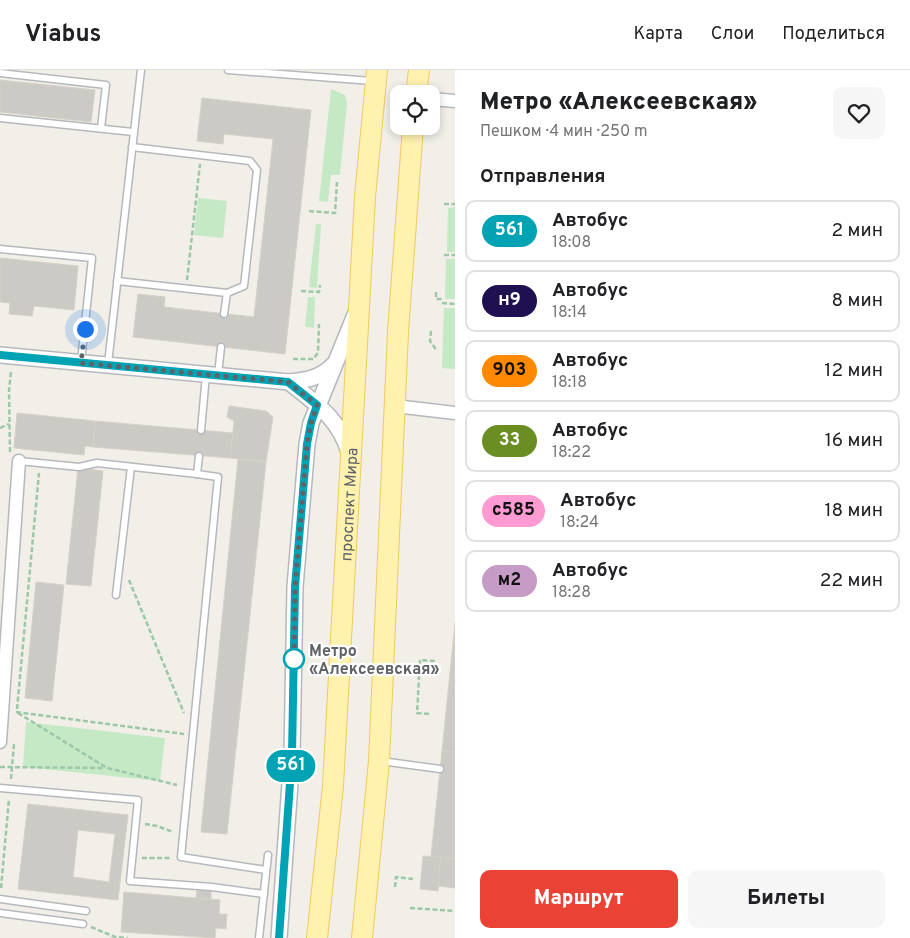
<!DOCTYPE html>
<html lang="ru">
<head>
<meta charset="utf-8">
<style>
  body { margin:0; font-family:Overpass,sans-serif; background:#f6f6f6; color:#202124; height:100vh; display:flex; flex-direction:column; font-size:19px; white-space:nowrap }
  * { box-sizing:border-box; margin:0 }
  p { font-size:16px; color:#757577 }
  .icon { flex:none; width:28px; height:28px; fill:none; stroke:currentColor; stroke-width:2; stroke-linecap:round; stroke-linejoin:round }
  .map { position:relative; flex:1; overflow:hidden }
  .side { display:flex; flex-direction:column; background:#fff; width:455px }
  .side>* { flex:none }
  .badge { padding:0 10px; border-radius:16px; font-size:18px; line-height:32px }
  .fabs { position:absolute; left:390px; top:15px; display:grid; gap:10px }
  .fabs a { display:grid; place-items:center; width:50px; height:50px; border-radius:10px; background:#fff; box-shadow:0 2px 8px #0003; font-size:25px }
  .you { position:absolute; width:25px; height:25px; margin:-12px; border:4px solid #fff; border-radius:50%; background:#1a73e8; box-shadow:0 0 0 8px #1a73e833 }
  .map>.badge { position:absolute; translate:-50% -50%; box-shadow:0 0 0 2px #fff }
  h2 { padding:0 25px; font-size:19px; line-height:45px }
  .round { display:grid; place-items:center; flex:none; width:52px; height:52px; border-radius:10px; background:#f6f6f6 }
  .overview { display:flex; align-items:center; justify-content:space-between; height:85px; padding:0 25px }
  h1 { font-size:24px; font-weight:800; line-height:38px }
  .primary-button { display:flex; gap:10px; margin-top:auto; padding:10px 25px }
  .primary-button a { flex:1; height:58px; border-radius:10px; background:#ea4335; color:#fff; font-size:20px; font-weight:800; line-height:58px; text-align:center }
  .primary-button a+a { background:#f6f6f6; color:#202124 }
  ul { padding:0; list-style:none }
  li { display:flex; align-items:center; gap:15px; height:62px; margin:0 10px 8px; padding:0 15px; border:2px solid #e0e0e0; border-radius:10px }
  li div { flex:1 }
  li b { display:block; font-size:19px }
  li em { font-style:normal }
  li .badge { min-width:55px; font-weight:700; text-align:center }
  header { display:flex; align-items:center; gap:30px; box-sizing:border-box; height:70px; padding:0 25px; background:#fff; border-bottom:1px solid #e0e0e0 }
  header strong { font-size:24px }
  nav { display:flex; gap:28px; margin-inline-start:auto; font-size:18px }
  main { display:flex; flex:1; min-height:0 }
  .map>svg:first-child { display:block }
</style>
</head>
<body>
<header>
<strong>Viabus</strong>
<nav><a>Карта</a><a>Слои</a><a>Поделиться</a></nav>
</header>
<main>
<div class="map">
<svg width="455" height="868" viewBox="0 0 455 868">
  <rect width="100%" height="100%" fill="#f1efe8"/>
  <g fill="#c5e8c5">
    <polygon points="331,19 345,25 347,33 340,105 331,105 328,132 319,131"/>
    <polygon points="198,128 227,131 223,168 194,165"/>
    <polygon points="455,137 455,182 447,182 448,138"/>
    <polygon points="316,154 321,154 317,218 309,217"/>
    <polygon points="446,189 455,189 455,229 445,229"/>
    <polygon points="308,227 315,227 314,258 305,257"/>
    <polygon points="444,238 455,238 455,299 442,298"/>
    <polygon points="26,652 165,668 160,711 23,697"/>
  </g>
  <g fill="#cccac5" stroke="#d6d1c6" fill-rule="evenodd">
    <polygon points="0,10 95,20 91,52 0,42"/>
    <polygon points="202,28 311,40 285,284 133,267 138,224 165,227 164,237 254,247 273,69 224,64 223,74 197,71"/>
    <polygon points="0,188 78,196 74,240 34,236 32,246 9,244 10,233 0,232"/>
    <polygon points="229,336 266,341 273,347 266,392 230,388 234,351 227,347"/>
    <polygon points="17,343 95,351 93,377 85,376 84,385 14,378"/>
    <polygon points="95,351 233,363 230,388 93,377"/>
    <polygon points="238,389 266,392 227,764 201,762"/>
    <polygon points="78,398 103,401 91,516 66,514"/>
    <polygon points="36,512 64,515 52,631 25,628"/>
    <polygon points="455,553 455,682 442,681"/>
    <polygon points="442,681 455,682 455,789 431,786"/>
    <path d="M28,734L128,745L118,830L18,819ZM78,760L115,764L109,812L73,807Z"/>
    <polygon points="423,786 441,787 438,821 420,819"/>
    <polygon points="441,787 455,789 455,818 438,816"/>
    <polygon points="197,820 211,821 211,829 196,828"/>
    <polygon points="124,822 220,830 219,844 227,844 226,859 216,858 215,868 121,862"/>
  </g>
  <g fill="none" stroke-linecap="round" stroke-linejoin="round">
    <g stroke="#b5b8bc" stroke-width="9">
      <g id="service">
        <polyline points="228,0 372,11"/>
        <polyline points="0,3 106,15 101,58"/>
        <polyline points="0,48 133,62"/>
        <polyline points="132,77 250,91 257,100 244,216 227,223 224,244"/>
        <polyline points="0,179 92,188 81,291"/>
        <polyline points="117,211 227,223"/>
        <polyline points="108,294 141,0"/>
        <polyline points="218,305 221,277"/>
        <polyline points="201,360 206,305"/>
        <polyline points="199,386 197,404 218,407 181,787 266,800"/>
        <polyline points="19,391 79,397 97,393 197,404"/>
        <polyline points="116,525 131,397"/>
        <polyline points="381,691 440,699"/>
        <polyline points="0,718 138,730 130,811 212,817 264,824"/>
        <polyline points="0,829 86,841"/>
        <polyline points="0,843 83,854"/>
        <polyline points="259,868 268,785"/>
      </g>
    </g>
    <g stroke="#b5b8bc" stroke-width="15">
      <g id="minor">
        <polyline points="431,29 455,31"/>
        <polyline points="395,336 455,343"/>
        <polyline points="0,672 19,391"/>
      </g>
    </g>
    <g stroke="#b5b8bc" stroke-width="18">
      <g id="tertiary">
        <path d="M0,285L289,312C307,310 321,308 334,294"/>
        <path d="M289,312C317,335 338,347 349,382"/>
        <polyline points="279,868 292,685 295,517 307,374 311,353 355,245"/>
      </g>
    </g>
    <g stroke="#f2c960" stroke-width="22">
      <g id="primary">
        <polyline points="416,24 419,0"/>
        <path id="s1" d="M317,868L333,716L365,127L377,0"/>
        <polyline points="362,868 379,691 398,262 413,56"/>
      </g>
    </g>
    <g stroke="#9cc7a9" stroke-width="2.5" stroke-dasharray="5 2.5" stroke-linecap="butt">
      <polyline points="444,134 455,134"/>
      <polyline points="309,141 335,143 337,112"/>
      <polyline points="444,185 455,185"/>
      <polyline points="187,210 200,94"/>
      <polyline points="301,221 319,222 320,215"/>
      <polyline points="436,222 436,229 442,229"/>
      <polyline points="442,233 455,234"/>
      <polyline points="431,261 430,271 437,281"/>
      <polyline points="293,289 313,289 318,283 319,254"/>
      <polyline points="0,358 9,354"/>
      <polyline points="10,382 9,321 11,301"/>
      <polyline points="129,510 184,643"/>
      <polyline points="17,639 39,403"/>
      <polyline points="16,642 184,664"/>
      <polyline points="18,643 107,698 177,715"/>
      <polyline points="429,644 417,643 420,590 435,591"/>
      <polyline points="0,697 105,698"/>
      <polyline points="11,709 14,674"/>
      <polyline points="145,754 157,756 173,762"/>
      <polyline points="142,788 171,788"/>
      <polyline points="395,817 396,807 413,809"/>
      <polyline points="1,818 9,729"/>
      <polyline points="410,838 455,841"/>
      <polyline points="91,857 115,867 128,868"/>
    </g>
    <use href="#service" stroke="#fff" stroke-width="6"/>
    <use href="#minor" stroke="#fff" stroke-width="12"/>
    <use href="#tertiary" stroke="#fff" stroke-width="15"/>
    <use href="#primary" stroke="#fff2af" stroke-width="20"/>
  </g>
  <g fill="none" stroke-linecap="round" stroke-linejoin="round">
    <g stroke="#fff" stroke-width="11">
      <polyline id="line" points="0,285 288,312 317,335 311,353 307,374 295,517 292,685 279,868"/>
    </g>
    <use href="#line" stroke="#00a3b4" stroke-width="8"/>
    <polyline stroke="#5f6368" stroke-width="5" stroke-dasharray="0 9" points="85,259 81,293 288,312 317,335 311,353 307,374 295,517 294,592 294,589"/>
  </g>
  <circle fill="#fff" stroke="#00a3b4" stroke-width="2.5" cx="294" cy="589" r="10"/>
  <g text-anchor="middle" stroke-width="4.5" stroke-linejoin="round" paint-order="stroke">
    <g font-size="16" fill="#5f6368" stroke="#fff">
      <text dy="6" stroke="none"><textPath href="#s1" startOffset="435">проспект Мира</textPath></text>
    </g>
    <g font-size="16" font-weight="bold" fill="#5f6368" stroke="#fff" text-anchor="start">
      <text x="309" y="586">Метро<tspan x="309" dy="18">«Алексеевская»</tspan></text>
    </g>
  </g>
</svg>
<div class="fabs">
<a><svg class="icon" aria-label="locate" viewBox="0 0 24 24"><circle cx="12" cy="12" r="6"/><path d="M12 2v4M12 18v4M2 12h4M18 12h4"/></svg></a>
</div>
<div class="you" style="left:85px;top:259px"></div>
<b class="badge" style="left:291px;top:696px;background:#00a3b4;color:#fff">561</b>
</div>
<section class="side">
<div class="overview"><div><h1>Метро «Алексеевская»</h1><p>Пешком · 4 мин · 250 m</p></div><a class="round"><svg class="icon" aria-label="heart" viewBox="0 0 24 24"><path d="M12 20l-8-8c-3-5 5-10 8-4 3-6 11-1 8 4z"/></svg></a></div>
<h2>Отправления</h2>
<ul>
<li><span class="badge" style="background:#00a3b4;color:#fff">561</span><div><b>Автобус</b><p>18:08</p></div><em>2 мин</em></li>
<li><span class="badge" style="background:#1f1051;color:#fff">н9</span><div><b>Автобус</b><p>18:14</p></div><em>8 мин</em></li>
<li><span class="badge" style="background:#ff8900;color:#111">903</span><div><b>Автобус</b><p>18:18</p></div><em>12 мин</em></li>
<li><span class="badge" style="background:#6b8e23;color:#fff">33</span><div><b>Автобус</b><p>18:22</p></div><em>16 мин</em></li>
<li><span class="badge" style="background:#ff9ad2;color:#111">с585</span><div><b>Автобус</b><p>18:24</p></div><em>18 мин</em></li>
<li><span class="badge" style="background:#c69bc6;color:#111">м2</span><div><b>Автобус</b><p>18:28</p></div><em>22 мин</em></li>
</ul>
<div class="primary-button"><a>Маршрут</a><a>Билеты</a></div>
</section>
</main>
</body>
</html>
